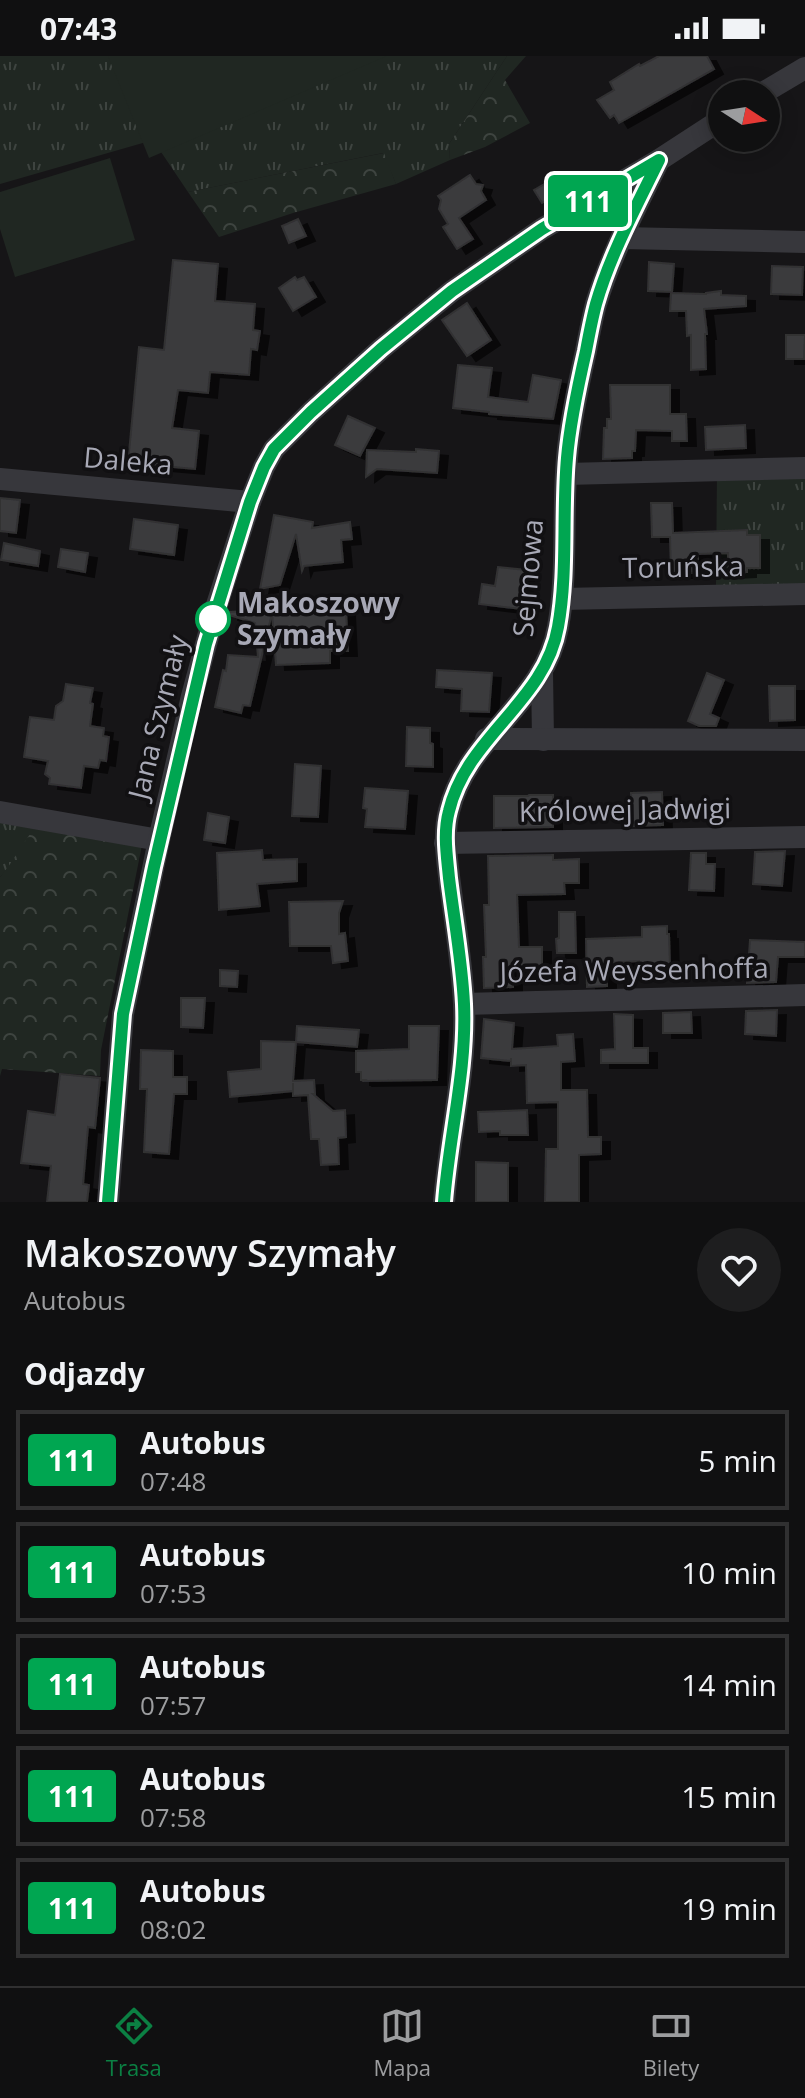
<!DOCTYPE html>
<html lang="pl">
<head>
<meta charset="utf-8">
<style>
  body { margin:0; font-family:"Open Sans",sans-serif; background:#1e1e1f; color:#f1f3f6; height:100vh; display:flex; flex-direction:column; font-size:30px; white-space:nowrap }
  * { box-sizing:border-box; margin:0 }
  p { font-size:26px; color:#9c9d9f }
  .icon { flex:none; width:44px; height:44px; fill:none; stroke:currentColor; stroke-width:2; stroke-linecap:round; stroke-linejoin:round }
  .map { position:relative; height:1146px; overflow:hidden }
  .drawer { display:flex; flex-direction:column; background:#101011; flex:1 }
  .drawer>* { flex:none }
  .badge { padding:0 16px; border-radius:6px; font-size:28px; line-height:52px }
  .needle { width:52px; rotate:102deg }
  .controls { position:absolute; left:708px; top:24px; display:grid; gap:16px }
  .controls a { display:grid; place-items:center; width:72px; height:72px; border-radius:50%; background:#101011; box-shadow:0 4px 20px #0003,0 0 0 2px #303031; font-size:40px }
  .map>.badge { position:absolute; translate:-50% -50%; box-shadow:0 0 0 4px #fff }
  h2 { padding:0 24px; font-size:30px; line-height:72px }
  .round { display:grid; place-items:center; flex:none; width:84px; height:84px; border-radius:42px; background:#1e1e1f }
  .summary { display:flex; align-items:center; justify-content:space-between; height:136px; padding:0 24px }
  h1 { font-size:38px; font-weight:600; line-height:60px }
  ul { padding:0; list-style:none }
  li { display:flex; align-items:center; gap:24px; height:100px; margin:0 16px 12px; padding:0 8px; border:4px solid #303031; border-radius:0px }
  li div { flex:1 }
  li b { display:block; font-size:30px }
  li em { font-style:normal }
  li .badge { min-width:88px; font-weight:700; text-align:center }
  .status { display:flex; justify-content:space-between; align-items:center; height:56px; padding:0 40px; background:#101011; direction:ltr }
  .status svg { height:22px; fill:currentColor }
  .menu { display:flex; justify-content:space-around; align-items:center; height:112px; border-top:2px solid #303031; background:#101011; font-size:22px; color:#9c9d9f }
  .menu a { display:grid; justify-items:center; gap:4px }
  .menu .current { color:#0b8043 }
  .map>svg:first-child { display:block }
</style>
</head>
<body>
<div class="status"><b>07:43</b><svg viewBox="0 0 49 12"><path d="M0 12V9h3v3zM5 12V6h3v6zM10 12V3h3v9zM15 12V0h3v12zM26 1h20v11H26zM47 4h2v5h-2z"/></svg></div>
<div class="map">
<svg width="805" height="1146" viewBox="0 0 805 1146">
  <defs>
    <pattern id="grass-tufts" width="24" height="20" patternUnits="userSpaceOnUse" patternTransform="scale(2)"><rect width="24" height="20" fill="#202722"/><path d="M3 7l-1-3M5 7V3M7 7l1-3M15 17l-1-3M17 17v-4M19 17l1-3" fill="none" stroke="#3e4440"/></pattern>
    <pattern id="forest-crowns" width="20" height="18" patternUnits="userSpaceOnUse" patternTransform="scale(2)"><rect width="20" height="18" fill="#202722"/><path d="M2 6a3 3 0 1 1 6 0M12 15a3 3 0 1 1 6 0" fill="none" stroke="#3e4440"/></pattern>
    <filter id="shadow"><feDropShadow dx="9" dy="5" stdDeviation="0" flood-color="#0009"/></filter>
  </defs>
  <rect width="100%" height="100%" fill="#161517"/>
  <g fill="url(#grass-tufts)">
    <polygon points="0,0 507,0 449,88 450,104 396,128 383,97 188,136 153,84 0,128"/>
    <polygon points="805,418 805,528 716,530 717,419"/>
    <polygon points="0,764 45,772 0,821"/>
  </g>
  <g fill="url(#forest-crowns)">
    <polygon points="507,0 526,0 505,24 530,67 485,91 450,104 449,88"/>
    <polygon points="384,97 396,128 293,157 219,181 188,136"/>
    <polygon points="46,772 142,789 101,994 100,1020 2,1013 0,1020 0,821 8,811 30,778"/>
  </g>
  <g fill="#202722">
    <polygon points="108,0 387,0 149,102"/>
    <polygon points="110,102 135,184 15,221 0,173 0,136"/>
  </g>
  <g fill="#3b3b3e" stroke="#313033" stroke-width="2" filter="url(#shadow)">
    <polygon points="659,0 707,0 714,13 619,67 614,59 610,62 597,44 614,34 610,26 639,8 640,10"/>
    <polygon points="470,119 476,128 483,129 481,135 486,144 459,162 473,183 457,193 443,171 448,168 439,153 441,144 438,140"/>
    <polygon points="546,127 554,140 542,147 534,134"/>
    <polygon points="298,163 306,180 289,187 282,170"/>
    <polygon points="173,204 218,208 215,245 255,248 253,274 260,275 257,294 251,293 249,319 210,316 208,337 178,334 172,372 199,375 195,413 128,407 139,291 164,294"/>
    <polygon points="649,206 674,208 672,236 648,235"/>
    <polygon points="772,210 803,211 802,239 771,238"/>
    <polygon points="295,221 297,224 304,221 316,241 293,255 279,232"/>
    <polygon points="721,235 721,239 746,240 746,250 704,253 707,278 705,278 706,313 691,314 691,279 687,280 686,255 670,255 671,237 706,238 706,237"/>
    <polygon points="467,247 491,284 467,300 442,264"/>
    <polygon points="786,279 805,279 804,303 786,303"/>
    <polygon points="458,309 492,312 488,341 528,346 533,319 561,324 553,363 489,358 489,356 453,352"/>
    <polygon points="610,329 670,329 670,358 686,358 687,385 672,385 672,375 636,374 635,395 632,395 632,402 603,403 604,372 607,372 607,363 611,363"/>
    <polygon points="348,360 375,372 360,400 335,389"/>
    <polygon points="745,369 746,392 706,394 705,371"/>
    <polygon points="416,393 439,395 437,417 377,413 366,421 367,394 416,396"/>
    <polygon points="0,442 20,444 16,477 0,475"/>
    <polygon points="651,447 672,447 673,477 747,474 747,479 760,479 760,512 747,512 747,516 728,517 728,497 698,498 698,517 671,517 670,481 652,481"/>
    <polygon points="274,459 313,466 312,472 350,466 352,483 341,484 343,506 304,510 302,515 296,478 280,529 260,533"/>
    <polygon points="134,463 178,469 174,499 130,493"/>
    <polygon points="4,487 40,495 38,510 1,504"/>
    <polygon points="61,493 88,497 85,516 58,511"/>
    <polygon points="498,511 526,514 521,553 479,548 482,528 495,530"/>
    <polygon points="305,552 305,556 346,554 348,595 330,595 330,607 276,609 272,557 250,650 243,649 241,657 215,651 223,614 226,615 228,599 258,601 255,567 229,559 229,556"/>
    <polygon points="437,614 492,617 489,656 461,655 462,633 436,631"/>
    <polygon points="707,617 724,624 710,658 719,662 716,670 699,670 688,665"/>
    <polygon points="66,628 93,632 90,647 93,648 90,670 104,672 103,680 109,681 106,705 100,704 98,712 84,710 81,732 49,728 50,722 45,718 48,705 24,701 30,661 54,664 56,650 63,645"/>
    <polygon points="769,630 795,630 795,664 770,665"/>
    <polygon points="407,671 430,672 430,687 433,688 433,711 406,710"/>
    <polygon points="295,708 321,710 318,761 292,760"/>
    <polygon points="365,732 408,735 405,773 365,771 367,753 363,752"/>
    <polygon points="662,736 663,769 632,770 631,737"/>
    <polygon points="529,739 553,739 553,771 494,772 494,740 528,740"/>
    <polygon points="208,757 229,761 225,787 204,784"/>
    <polygon points="262,794 263,804 297,803 297,825 257,828 260,850 219,854 217,797"/>
    <polygon points="785,795 782,830 753,828 755,796"/>
    <polygon points="691,797 706,797 706,808 715,808 714,835 689,834"/>
    <polygon points="553,799 553,804 579,803 579,827 564,827 565,838 517,839 519,891 542,891 542,912 513,913 513,931 484,932 483,901 486,901 484,849 489,849 488,800"/>
    <polygon points="343,845 339,857 339,878 345,877 348,905 333,907 331,890 290,890 289,846"/>
    <polygon points="559,856 575,856 576,897 557,897 556,883 559,882"/>
    <polygon points="667,870 667,878 669,878 670,912 639,913 639,905 607,907 607,930 587,931 586,883 642,881 642,871"/>
    <polygon points="750,884 805,886 805,901 778,901 776,926 747,927"/>
    <polygon points="220,914 238,915 237,931 220,930"/>
    <polygon points="181,942 205,942 203,972 181,971"/>
    <polygon points="777,954 776,980 745,978 746,955"/>
    <polygon points="691,956 692,977 663,977 663,957"/>
    <polygon points="614,958 633,959 633,992 648,992 648,1007 601,1007 601,994 615,993"/>
    <polygon points="484,963 514,967 512,993 558,990 557,979 573,978 575,1005 561,1006 561,1034 587,1034 588,1081 601,1081 601,1098 579,1099 579,1146 545,1146 546,1093 558,1093 558,1046 527,1047 526,1009 511,1010 511,1002 511,1005 481,1002"/>
    <polygon points="297,970 359,974 357,991 296,986"/>
    <polygon points="409,970 439,970 437,1024 364,1025 365,1024 361,1024 361,1016 356,1016 356,995 409,993"/>
    <polygon points="261,985 296,986 293,1025 314,1024 315,1038 313,1038 333,1055 345,1054 346,1081 338,1082 339,1108 321,1109 319,1083 311,1083 308,1039 293,1040 293,1027 293,1035 230,1041 228,1016 261,1013"/>
    <polygon points="141,994 173,995 173,1021 187,1021 187,1038 174,1038 169,1098 144,1096 147,1033 140,1033"/>
    <polygon points="60,1018 100,1022 95,1072 88,1071 83,1128 89,1129 87,1146 47,1146 51,1110 21,1107 28,1055 55,1059"/>
    <polygon points="527,1054 528,1079 500,1079 500,1075 479,1076 478,1056"/>
    <polygon points="476,1106 508,1107 508,1146 476,1146"/>
  </g>
  <g fill="none" stroke-linecap="round" stroke-linejoin="round">
    <g stroke="#37373c" stroke-width="22">
      <polyline points="761,38 805,12"/>
      <polyline points="622,182 805,186"/>
      <polyline points="566,418 805,412"/>
      <polyline points="0,423 250,446"/>
      <polyline points="562,543 805,538"/>
      <polyline points="542,616 543,684"/>
      <polyline points="486,683 805,684"/>
      <polyline points="0,756 159,784"/>
      <polyline points="445,787 805,781"/>
      <polyline points="464,948 805,939"/>
      <polyline points="108,1146 123,958 159,784 192,640 215,555 250,446 264,411 274,393 311,356 381,293 452,235 542,173 659,104 722,63"/>
      <path d="M444,1146C449,1080 467,1014 464,948C462,908 455,867 450,828C447,804 443,779 449,755C467,680 545,646 558,571C568,517 562,458 567,402C570,366 578,330 586,295C589,279 592,263 596,248C611,198 637,150 659,104"/>
    </g>
  </g>
  <g fill="none" stroke-linecap="round" stroke-linejoin="round">
    <g stroke="#fff" stroke-width="18">
      <path id="line" d="M108,1146L123,958L154,811L206,588L250,446L264,411L274,393L311,356L381,293L452,235L542,173L659,104C637,149 610,199 596,248C592,263 589,279 586,295C578,330 570,366 567,402C562,458 568,517 558,571C545,646 467,680 449,755C443,777 447,800 449,822C454,863 462,906 464,948C467,1014 449,1080 444,1146"/>
    </g>
    <use href="#line" stroke="#00a651" stroke-width="12"/>
  </g>
  <circle fill="#fff" stroke="#00a651" stroke-width="4" cx="213" cy="563" r="16"/>
  <g text-anchor="middle" stroke-width="7" stroke-linejoin="round" paint-order="stroke">
    <g font-size="28" fill="#a8a9b6" stroke="#111012">
      <text transform="translate(128 405) rotate(5)" y="10">Daleka</text>
      <text transform="translate(683 511) rotate(-1)" y="10">Toruńska</text>
      <text transform="translate(528 522) rotate(-85)" y="10">Sejmowa</text>
      <text transform="translate(158 661) rotate(-76)" y="10">Jana Szymały</text>
      <text transform="translate(625 754) rotate(-1)" y="10">Królowej Jadwigi</text>
      <text transform="translate(634 914) rotate(-1)" y="10">Józefa Weyssenhoffa</text>
    </g>
    <g font-size="28" font-weight="bold" fill="#a8a9b6" stroke="#111012" text-anchor="start">
      <text x="237" y="557">Makoszowy<tspan x="237" dy="32">Szymały</tspan></text>
    </g>
  </g>
</svg>
<div class="controls">
<a><svg class="needle" viewBox="-14 -14 28 28"><path d="M0-13l5 13h-10z" fill="#e53935"/><path d="M0 13l5-13h-10z" fill="#9c9d9f"/></svg></a>
</div>
<b class="badge" style="left:588px;top:145px;background:#00a651;color:#fff">111</b>
</div>
<section class="drawer">
<div class="summary"><div><h1>Makoszowy Szymały</h1><p>Autobus</p></div><a class="round"><svg class="icon" aria-label="heart" viewBox="0 0 24 24"><path d="M12 20l-8-8c-3-5 5-10 8-4 3-6 11-1 8 4z"/></svg></a></div>
<h2>Odjazdy</h2>
<ul>
<li><span class="badge" style="background:#00a651;color:#fff">111</span><div><b>Autobus</b><p>07:48</p></div><em>5 min</em></li>
<li><span class="badge" style="background:#00a651;color:#fff">111</span><div><b>Autobus</b><p>07:53</p></div><em>10 min</em></li>
<li><span class="badge" style="background:#00a651;color:#fff">111</span><div><b>Autobus</b><p>07:57</p></div><em>14 min</em></li>
<li><span class="badge" style="background:#00a651;color:#fff">111</span><div><b>Autobus</b><p>07:58</p></div><em>15 min</em></li>
<li><span class="badge" style="background:#00a651;color:#fff">111</span><div><b>Autobus</b><p>08:02</p></div><em>19 min</em></li>
</ul>
</section>
<nav class="menu">
<a class="current"><svg class="icon" aria-label="directions" viewBox="0 0 24 24"><path d="M12 3l9 9-9 9-9-9zM9 14v-3h6M13 9l2 2-2 2"/></svg>Trasa</a>
<a><svg class="icon" aria-label="map" viewBox="0 0 24 24"><path d="M3 6l6-2 6 2 6-2v14l-6 2-6-2-6 2zM9 4v14M15 6v14"/></svg>Mapa</a>
<a><svg class="icon" aria-label="tickets" viewBox="0 0 24 24"><path d="M3 7h18v10H3zM15 7v10"/></svg>Bilety</a>
</nav>
</body>
</html>
